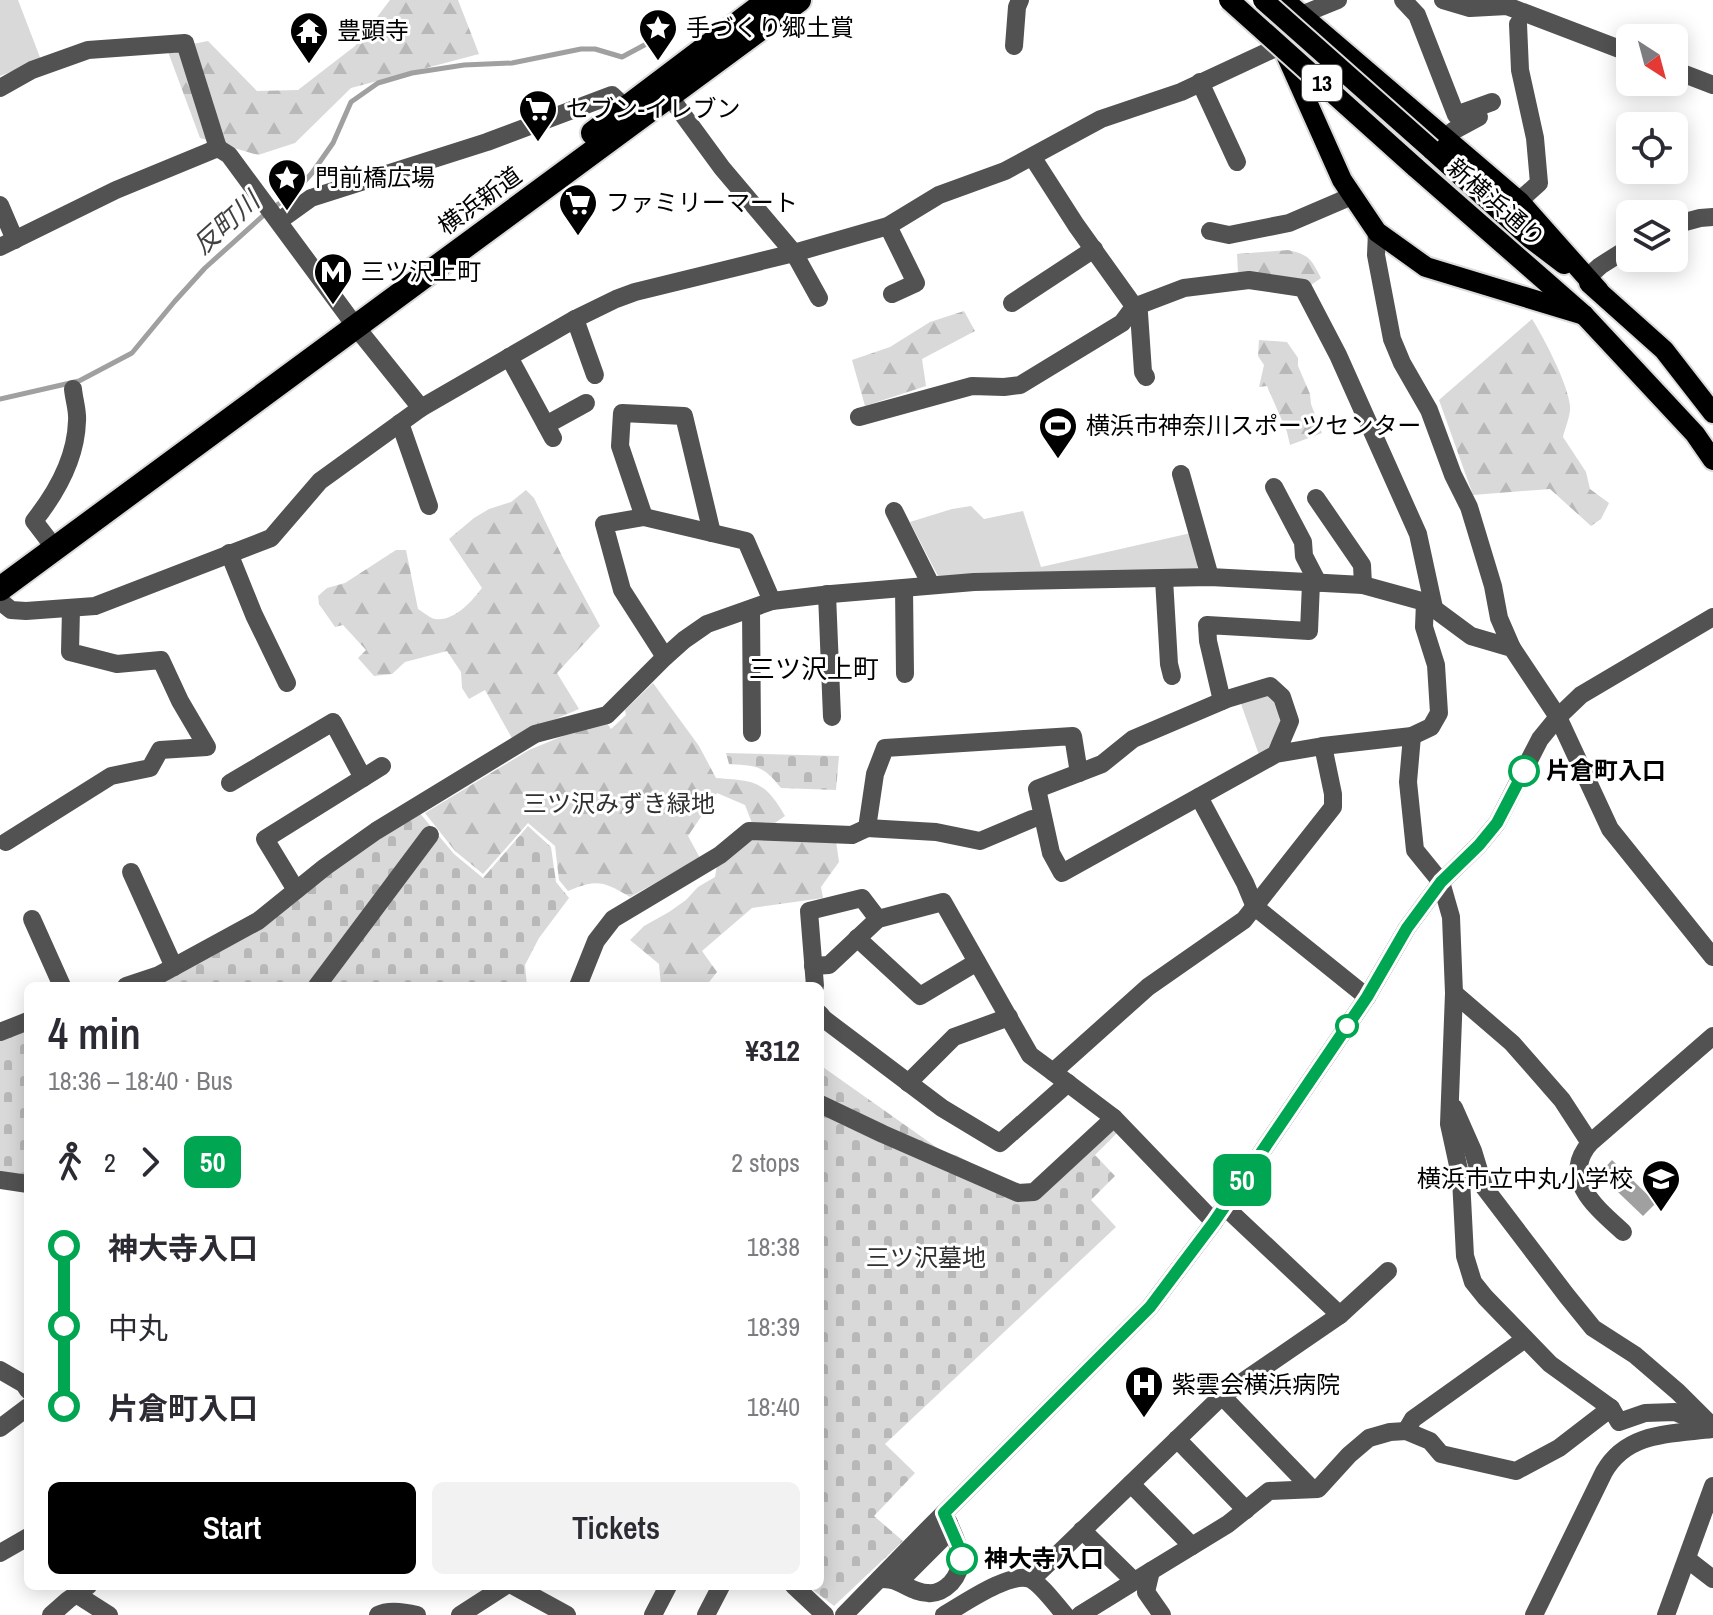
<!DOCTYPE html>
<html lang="en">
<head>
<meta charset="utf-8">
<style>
  body { margin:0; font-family:"Archivo Narrow","Noto Sans JP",sans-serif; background:#f2f2f3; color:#2b2b33; height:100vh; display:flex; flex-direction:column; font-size:30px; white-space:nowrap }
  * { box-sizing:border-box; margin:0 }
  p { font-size:26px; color:#7c7c81 }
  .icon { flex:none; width:44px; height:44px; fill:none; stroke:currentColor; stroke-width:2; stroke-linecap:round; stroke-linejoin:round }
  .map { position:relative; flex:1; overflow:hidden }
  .sheet { position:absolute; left:24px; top:982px; width:800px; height:608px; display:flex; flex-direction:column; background:#fff; border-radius:12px; box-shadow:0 4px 20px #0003 }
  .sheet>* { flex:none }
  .badge { padding:0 16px; border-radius:12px; font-size:28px; line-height:52px }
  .needle { width:52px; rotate:144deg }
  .buttons { position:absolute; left:1616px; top:24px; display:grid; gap:16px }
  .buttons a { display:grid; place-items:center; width:72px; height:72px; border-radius:12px; background:#fff; box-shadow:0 4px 20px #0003; font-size:40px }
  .map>.badge { position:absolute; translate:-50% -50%; box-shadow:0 0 0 4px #fff }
  .legs { display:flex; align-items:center; gap:12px; height:88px; padding:0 24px; font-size:26px }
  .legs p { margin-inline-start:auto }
  .headline { display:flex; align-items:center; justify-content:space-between; height:136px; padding:0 24px }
  h1 { font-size:44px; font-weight:600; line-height:60px }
  .primary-button { display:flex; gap:16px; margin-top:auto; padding:16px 24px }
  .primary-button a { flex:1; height:92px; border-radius:12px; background:#000; color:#fff; font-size:32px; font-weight:600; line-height:92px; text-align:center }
  .primary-button a+a { background:#f2f2f3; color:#2b2b33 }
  ul { padding:0 24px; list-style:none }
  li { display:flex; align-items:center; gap:28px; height:80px; font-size:30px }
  li i { display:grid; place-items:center; width:12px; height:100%; margin:0 10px; background:currentColor }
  li i::after { content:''; width:20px; height:20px; margin:-10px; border:6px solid; border-radius:50%; background:#fff }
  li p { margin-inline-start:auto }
  li:first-child i { background:linear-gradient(#0000 50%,currentColor 0) }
  li:last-child i { background:linear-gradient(currentColor 50%,#0000 0) }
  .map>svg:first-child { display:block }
</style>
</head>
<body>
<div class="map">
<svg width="1713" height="1615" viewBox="0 0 1713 1615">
  <defs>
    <pattern id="forest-firs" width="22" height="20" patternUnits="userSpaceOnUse" patternTransform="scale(2)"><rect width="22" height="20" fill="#d9d9d9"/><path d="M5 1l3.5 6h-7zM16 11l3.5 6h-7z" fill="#b8b8b8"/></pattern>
    <pattern id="cemetery-stones" width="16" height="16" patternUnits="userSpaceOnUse" patternTransform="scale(2)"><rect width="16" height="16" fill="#d9d9d9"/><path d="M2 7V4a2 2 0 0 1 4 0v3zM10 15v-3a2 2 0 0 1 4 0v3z" fill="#b8b8b8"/></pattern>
  </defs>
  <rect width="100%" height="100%" fill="#fff"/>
  <g fill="url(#forest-firs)">
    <polygon points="390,0 458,0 479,54 351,88 295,143 258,155 200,138 167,49 208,41 257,91 298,90 355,46"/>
    <path d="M1288,250C1310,255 1311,259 1321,278L1308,287L1238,273L1237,254Z"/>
    <polygon points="964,311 975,331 922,359 926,386 865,406 852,360 890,347 930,322"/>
    <path d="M1532,319C1544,338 1568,384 1570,406C1571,415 1565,428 1563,437L1586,472L1590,489L1609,503L1601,519L1591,526L1550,489L1473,495L1439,400Z"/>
    <polygon points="1259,340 1287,342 1298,358 1298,366 1310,394 1311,404 1322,433 1290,445 1287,432 1267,386 1259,387 1264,365 1258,356"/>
    <path d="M526,490L534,498L562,556L600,626L557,673L579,709L530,730L513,740L485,690L469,699L462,688L461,672L447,651L405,662L392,674L374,676L358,658L366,650L343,625L335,627L319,604L318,596L327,588L345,583L396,550H406L418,609C423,612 430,618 435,619C454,622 472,601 482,588L449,539L474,518L489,509L511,502Z"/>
    <path d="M653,683L699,746L716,778C755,781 764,780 785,816L772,825L752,823L745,805L717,793L688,836L700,858L630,897C603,881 597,879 568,891L559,880L555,846L528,823L483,874L455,851L425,813L529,750L563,736L607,723L611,729L626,715L625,710Z"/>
    <polygon points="754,837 836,841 839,862 821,887 823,898 752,908 702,951 717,972 706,986 661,986 659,964 630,940 644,926 669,912 686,900 698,887 715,877 717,865"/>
  </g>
  <g fill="url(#cemetery-stones)">
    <path d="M726,753L839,756L836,790L781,788C763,765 757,766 729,764Z"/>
    <polygon points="418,811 454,854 483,878 528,826 551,847 556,882 569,898 539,938 525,965 527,986 147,986 299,892"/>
    <polygon points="28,1025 28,1179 0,1175 0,1036"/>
    <polygon points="820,1065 946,1154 956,1155 1035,1198 1112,1126 1118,1132 1095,1155 1115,1176 1091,1200 1116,1227 885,1444 915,1473 874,1516 903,1541 834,1606 808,1586 820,1586"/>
  </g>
  <g fill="#d9d9d9">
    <polygon points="0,0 18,0 41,60 0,76"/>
    <polygon points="971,506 984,519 1023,511 1041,567 1191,533 1199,561 1197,569 939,578 910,522 952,509"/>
    <polygon points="1267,692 1277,699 1283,717 1272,749 1259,755 1240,701"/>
  </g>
  <polygon fill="#a0a0a0" points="1612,1160 1656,1203 1643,1216 1599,1174"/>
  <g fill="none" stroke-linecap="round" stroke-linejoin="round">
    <g stroke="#a0a0a0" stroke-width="5">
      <polyline points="273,208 295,192 312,173 333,143 351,102 378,83 412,73 464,65 512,63 581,49 595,49 622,57 650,42"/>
      <polyline points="0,399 79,381 132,353 175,301 205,268 265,214"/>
    </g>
    <g stroke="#dbdbdb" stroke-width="24">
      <g id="major">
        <polyline points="1284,0 1519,201 1599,291"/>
        <polyline points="1283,48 1342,180 1377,232 1426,267 1584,315"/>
        <polyline points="1431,149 1531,239 1564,264"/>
        <polyline points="1415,167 1584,315 1695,434 1713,460"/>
        <polyline points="1589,283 1664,350 1713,413"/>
      </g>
    </g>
    <g stroke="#dbdbdb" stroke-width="28">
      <g id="highway">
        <polyline points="593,133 769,0"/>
        <polyline points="0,589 799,0"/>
      </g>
    </g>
    <g stroke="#525252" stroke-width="18">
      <polyline points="1403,0 1417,15 1456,115 1492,102"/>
      <polyline points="1443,0 1470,8 1507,6 1630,53"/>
      <polyline points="1518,24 1520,70 1535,138 1539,183 1519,201"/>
      <polyline points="1014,46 1017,7 1020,0"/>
      <polyline points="1674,70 1713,85"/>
      <polyline points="1200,82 1237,162"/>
      <polyline points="0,88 32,70 88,50 185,43 218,148"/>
      <polyline points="670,97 722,168 794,253 819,298"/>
      <polyline points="1453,131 1479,117"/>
      <polyline points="1033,158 1076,225 1139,313 1143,372 1146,377"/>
      <polyline points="0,205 15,240"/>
      <polyline points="279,221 311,198 487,142 612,95 626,108"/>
      <polyline points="1674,225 1700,218 1713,217"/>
      <polyline points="888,226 916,283 892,294"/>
      <polyline points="1210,231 1229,235 1289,223 1352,196"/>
      <polyline points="1377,232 1376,255 1392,339 1402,363 1429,410 1453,475 1469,507 1493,586 1499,618 1512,648"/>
      <polyline points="0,247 116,190 218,148 229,155 356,327 421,408"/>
      <polyline points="1588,277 1600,266 1630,247"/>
      <polyline points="1012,303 1094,249"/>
      <polyline points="575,319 595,375"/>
      <polyline points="509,357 553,438"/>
      <polyline points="859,417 972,386 1004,387 1020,385 1122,323 1134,307 1184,288 1249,280 1303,288 1338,355 1418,534 1434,608"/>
      <polyline points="400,423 429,506"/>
      <polyline points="546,425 586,403"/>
      <polyline points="1181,474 1210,577"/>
      <polyline points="1274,487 1303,542 1304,556 1318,583"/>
      <polyline points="1316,498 1362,565 1363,585"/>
      <polyline points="894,511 931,585"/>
      <polyline points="644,517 620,446 622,413 684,416 712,533"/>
      <path d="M47,538L34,521C57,492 76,459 77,421C78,411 74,400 73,389"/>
      <polyline points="229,553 254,615 287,683"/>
      <polyline points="1164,579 1169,664 1172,676"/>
      <polyline points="904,588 905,674"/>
      <polyline points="827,594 832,717"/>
      <polyline points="0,601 11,610 26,611 95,606 271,538 320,481 421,408 575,319 616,299 635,292 794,253 888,226 939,195 1005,171 1101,119 1181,92 1282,45 1301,15 1338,0"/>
      <polyline points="751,609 752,733"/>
      <polyline points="665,657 622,590 604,524 644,517 746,541 772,601"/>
      <polyline points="1222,701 1208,641 1207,625 1309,631 1311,583"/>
      <polyline points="1412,736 1408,782 1415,850 1441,882 1451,917 1454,993 1449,1124 1461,1179 1465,1256 1473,1282 1485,1297 1550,1364 1611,1408"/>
      <polyline points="1323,746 1412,736 1431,727 1439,713 1436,665 1424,627 1425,602"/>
      <polyline points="230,783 333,722 363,778"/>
      <polyline points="1199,797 1245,883 1255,907 1367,997"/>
      <polyline points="867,828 936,832 980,841 1032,819"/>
      <polyline points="6,842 111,776 150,768 160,750 207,747 180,701 161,660 117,664 70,652 71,609"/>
      <polyline points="131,872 174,967"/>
      <polyline points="296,890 265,839 382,766"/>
      <polyline points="32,919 62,986"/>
      <polyline points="857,938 920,996 977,962"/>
      <polyline points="813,966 829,965 878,919 943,902 1030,1055 1053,1072"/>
      <polyline points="126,986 159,975 258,921 325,867 376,831 535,734 607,715 665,657 684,640 707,624 772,601 831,594 974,582 1210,577 1363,585 1425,602 1471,636 1512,648 1558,717 1610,829 1713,957"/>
      <polyline points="317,986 430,835"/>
      <polyline points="578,986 596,941 613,919 720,855 749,831 852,835 867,828 875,774 885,748 1073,736 1079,773"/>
      <polyline points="815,986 809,911 862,898 878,919"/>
      <polyline points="1454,993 1512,1043 1562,1100 1590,1143 1713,1036"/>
      <polyline points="820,1014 824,1019 942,1108 1000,1143 1068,1083"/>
      <polyline points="0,1032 28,1021"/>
      <polyline points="908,1083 954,1037 1009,1017"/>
      <polyline points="820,1104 883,1134 1018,1193 1034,1192 1114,1118"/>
      <polyline points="1454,1108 1473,1151 1484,1187 1567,1296 1593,1328 1635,1355 1678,1392 1707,1421"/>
      <path d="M1590,1143C1559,1179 1598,1209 1623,1232"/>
      <polyline points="0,1180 28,1184"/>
      <polyline points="1214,1222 1114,1118 1053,1072 1148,987 1244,920 1333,807 1333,794 1323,746 1276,754 1062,873 1051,853 1037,789 1102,764 1133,739 1227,699 1270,686 1282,697 1290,721 1276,754"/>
      <polyline points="1340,1315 1388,1271"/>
      <polyline points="0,1370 24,1384 28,1390"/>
      <polyline points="1222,1396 1312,1489"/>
      <polyline points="0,1428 28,1407"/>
      <polyline points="1406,1431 1413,1419 1525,1339"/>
      <polyline points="1177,1439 1246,1510"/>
      <polyline points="1131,1484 1192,1546"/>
      <polyline points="1082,1530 1134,1581"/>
      <polyline points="0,1553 28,1537"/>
      <polyline points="1687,1559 1713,1579"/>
      <polyline points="1151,1571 1228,1524 1269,1491 1318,1489 1349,1455 1369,1438 1390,1432 1406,1431 1430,1441 1441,1454 1516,1471 1559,1448 1611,1408 1619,1422 1645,1413 1675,1412 1713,1428"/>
      <path d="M880,1579C884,1579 888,1579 892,1580C905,1584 915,1593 928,1593C937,1594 945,1589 951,1583C971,1561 954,1536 944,1513"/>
      <polyline points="1032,1579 1222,1396 1340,1315 1224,1206"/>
      <polyline points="893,1580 905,1576 941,1540 949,1523"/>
      <polyline points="514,1586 567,1615"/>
      <polyline points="794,1586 825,1615"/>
      <polyline points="76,1594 109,1615"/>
      <polyline points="51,1615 68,1600 88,1586"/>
      <path d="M378,1615C389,1609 405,1612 417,1615"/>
      <polyline points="460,1615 505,1586"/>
      <polyline points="653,1615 668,1586"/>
      <polyline points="706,1615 721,1586"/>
      <polyline points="844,1615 928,1529 1150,1307 1214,1222 1367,997 1407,928 1441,882 1479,845 1497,823 1540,739 1558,717 1581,695 1713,617"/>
      <path d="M944,1615C962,1605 1010,1571 1030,1579C1040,1583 1057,1606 1065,1615"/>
      <polyline points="1080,1615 1151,1571 1146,1592 1162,1615"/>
      <path d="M1534,1615L1604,1472C1627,1431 1672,1434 1713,1429"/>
      <polyline points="1666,1615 1713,1486"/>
    </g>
    <use href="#major" stroke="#000" stroke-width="20"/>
    <use href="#highway" stroke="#000" stroke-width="24"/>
    <g stroke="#dbdbdb" stroke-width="24" stroke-linecap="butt">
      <g id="major-bridge">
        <polyline points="1229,0 1415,167"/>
        <polyline points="1263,0 1431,149"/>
      </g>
    </g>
    <use href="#major-bridge" stroke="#000" stroke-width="20"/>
  </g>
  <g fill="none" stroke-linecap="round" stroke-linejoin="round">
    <g stroke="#fff" stroke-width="18">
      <polyline id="line-1" points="962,1559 958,1545 944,1513 1150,1307 1214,1222 1367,997 1407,928 1441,882 1479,845 1497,823 1524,771"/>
    </g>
    <use href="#line-1" stroke="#00a651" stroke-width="12"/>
  </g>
  <defs>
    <g id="sight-pin" transform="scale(2)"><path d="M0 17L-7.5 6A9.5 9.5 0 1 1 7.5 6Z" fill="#000" stroke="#fff"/><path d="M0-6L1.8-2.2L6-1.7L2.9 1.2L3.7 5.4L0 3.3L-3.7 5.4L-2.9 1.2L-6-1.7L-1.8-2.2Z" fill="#fff"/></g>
    <g id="temple-pin" transform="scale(2)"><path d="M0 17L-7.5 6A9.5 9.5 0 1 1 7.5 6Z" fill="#000" stroke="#fff"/><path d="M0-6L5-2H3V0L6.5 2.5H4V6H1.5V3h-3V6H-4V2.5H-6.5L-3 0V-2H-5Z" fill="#fff"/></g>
    <g id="supermarket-pin" transform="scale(2)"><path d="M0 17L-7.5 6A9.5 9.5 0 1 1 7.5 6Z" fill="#000" stroke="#fff"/><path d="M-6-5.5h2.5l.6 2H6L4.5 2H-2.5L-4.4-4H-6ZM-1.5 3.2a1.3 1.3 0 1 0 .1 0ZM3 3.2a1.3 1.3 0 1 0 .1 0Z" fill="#fff"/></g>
    <g id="metro-pin" transform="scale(2)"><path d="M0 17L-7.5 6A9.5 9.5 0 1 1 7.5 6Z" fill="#000" stroke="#fff"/><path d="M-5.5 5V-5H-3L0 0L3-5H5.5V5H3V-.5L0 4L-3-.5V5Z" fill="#fff"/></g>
    <g id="stadium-pin" transform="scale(2)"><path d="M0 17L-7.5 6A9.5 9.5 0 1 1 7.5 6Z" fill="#000" stroke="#fff"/><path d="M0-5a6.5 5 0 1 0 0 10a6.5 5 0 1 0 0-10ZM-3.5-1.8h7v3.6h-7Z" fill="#fff"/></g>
    <g id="school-pin" transform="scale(2)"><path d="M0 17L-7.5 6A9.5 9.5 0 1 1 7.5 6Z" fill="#000" stroke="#fff"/><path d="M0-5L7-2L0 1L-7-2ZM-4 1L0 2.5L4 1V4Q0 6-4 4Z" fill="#fff"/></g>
    <g id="hospital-pin" transform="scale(2)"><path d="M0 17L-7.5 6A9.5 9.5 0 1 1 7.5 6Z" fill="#000" stroke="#fff"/><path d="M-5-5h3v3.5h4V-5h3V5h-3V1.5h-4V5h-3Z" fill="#fff"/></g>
  </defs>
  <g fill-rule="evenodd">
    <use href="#sight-pin" x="658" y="28"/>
    <use href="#temple-pin" x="309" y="31"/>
    <use href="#supermarket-pin" x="538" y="109"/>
    <use href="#sight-pin" x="287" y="178"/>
    <use href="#supermarket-pin" x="578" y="203"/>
    <use href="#metro-pin" x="333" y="272"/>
    <use href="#stadium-pin" x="1058" y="426"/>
    <use href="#school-pin" x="1661" y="1179"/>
    <use href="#hospital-pin" x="1144" y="1385"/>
  </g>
  <g fill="#fff" stroke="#00a651" stroke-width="4">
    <circle cx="1524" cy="771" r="14"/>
    <circle cx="1347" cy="1026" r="10"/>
    <circle cx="962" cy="1559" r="14"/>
  </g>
  <g text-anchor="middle" stroke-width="6" stroke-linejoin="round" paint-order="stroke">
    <rect fill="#fff" stroke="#4c4c4c" stroke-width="2" x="1302" y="65" width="40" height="36" rx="6"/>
    <g font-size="22" font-weight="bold" fill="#000">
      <text x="1322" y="91">13</text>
    </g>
    <g font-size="24" fill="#000" stroke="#fff" text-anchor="start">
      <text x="686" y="36">手づくり郷土賞</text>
      <text x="337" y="39">豊顕寺</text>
      <text x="566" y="117">セブン-イレブン</text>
      <text x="315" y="186">門前橋広場</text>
      <text x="606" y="211">ファミリーマート</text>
      <text x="361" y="280">三ツ沢上町</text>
      <text x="1086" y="434">横浜市神奈川スポーツセンター</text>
      <text x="1633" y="1187" text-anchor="end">横浜市立中丸小学校</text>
      <text x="1172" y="1393">紫雲会横浜病院</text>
    </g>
    <g font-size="24" fill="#000" stroke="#fff">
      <text transform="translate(480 201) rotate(-36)" y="8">横浜新道</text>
      <text transform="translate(1496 203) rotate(41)" y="8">新横浜通り</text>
    </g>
    <g font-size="24" font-weight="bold" fill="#000" stroke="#fff" text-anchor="start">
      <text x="1546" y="779">片倉町入口</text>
      <text x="984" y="1567">神大寺入口</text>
    </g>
    <g font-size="24" fill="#303030" stroke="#fff">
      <text x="619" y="812">三ツ沢みずき緑地</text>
      <text x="926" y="1266">三ツ沢墓地</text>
    </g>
    <g font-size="26" font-style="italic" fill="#414141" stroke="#fff">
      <text transform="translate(226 223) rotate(-42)" y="9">反町川</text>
    </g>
    <g font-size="26" fill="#000" stroke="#fff">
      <text x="814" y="678">三ツ沢上町</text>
    </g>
  </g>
</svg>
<div class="buttons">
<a><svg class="needle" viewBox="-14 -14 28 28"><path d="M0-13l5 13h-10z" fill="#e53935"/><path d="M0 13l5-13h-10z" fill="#7c7c81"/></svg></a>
<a><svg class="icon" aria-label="locate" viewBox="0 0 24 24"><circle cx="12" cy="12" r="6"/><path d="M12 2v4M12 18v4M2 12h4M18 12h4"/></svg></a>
<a><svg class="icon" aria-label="layers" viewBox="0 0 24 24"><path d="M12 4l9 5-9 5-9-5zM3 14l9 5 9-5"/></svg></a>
</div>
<b class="badge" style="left:1242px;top:1180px;background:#00a651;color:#fff">50</b>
<section class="sheet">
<div class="headline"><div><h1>4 min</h1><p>18:36 – 18:40 · Bus</p></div><b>¥312</b></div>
<div class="legs"><svg class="icon" aria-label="walk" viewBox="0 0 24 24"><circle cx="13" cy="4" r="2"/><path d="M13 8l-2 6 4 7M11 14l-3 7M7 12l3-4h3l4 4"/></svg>2<svg class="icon" aria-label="forward" viewBox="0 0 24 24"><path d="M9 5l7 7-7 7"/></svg><b class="badge" style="background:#00a651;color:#fff">50</b><p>2 stops</p></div>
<ul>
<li><i style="color:#00a651"></i><b>神大寺入口</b><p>18:38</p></li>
<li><i style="color:#00a651"></i><span>中丸</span><p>18:39</p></li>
<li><i style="color:#00a651"></i><b>片倉町入口</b><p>18:40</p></li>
</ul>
<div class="primary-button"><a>Start</a><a>Tickets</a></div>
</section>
</div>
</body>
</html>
